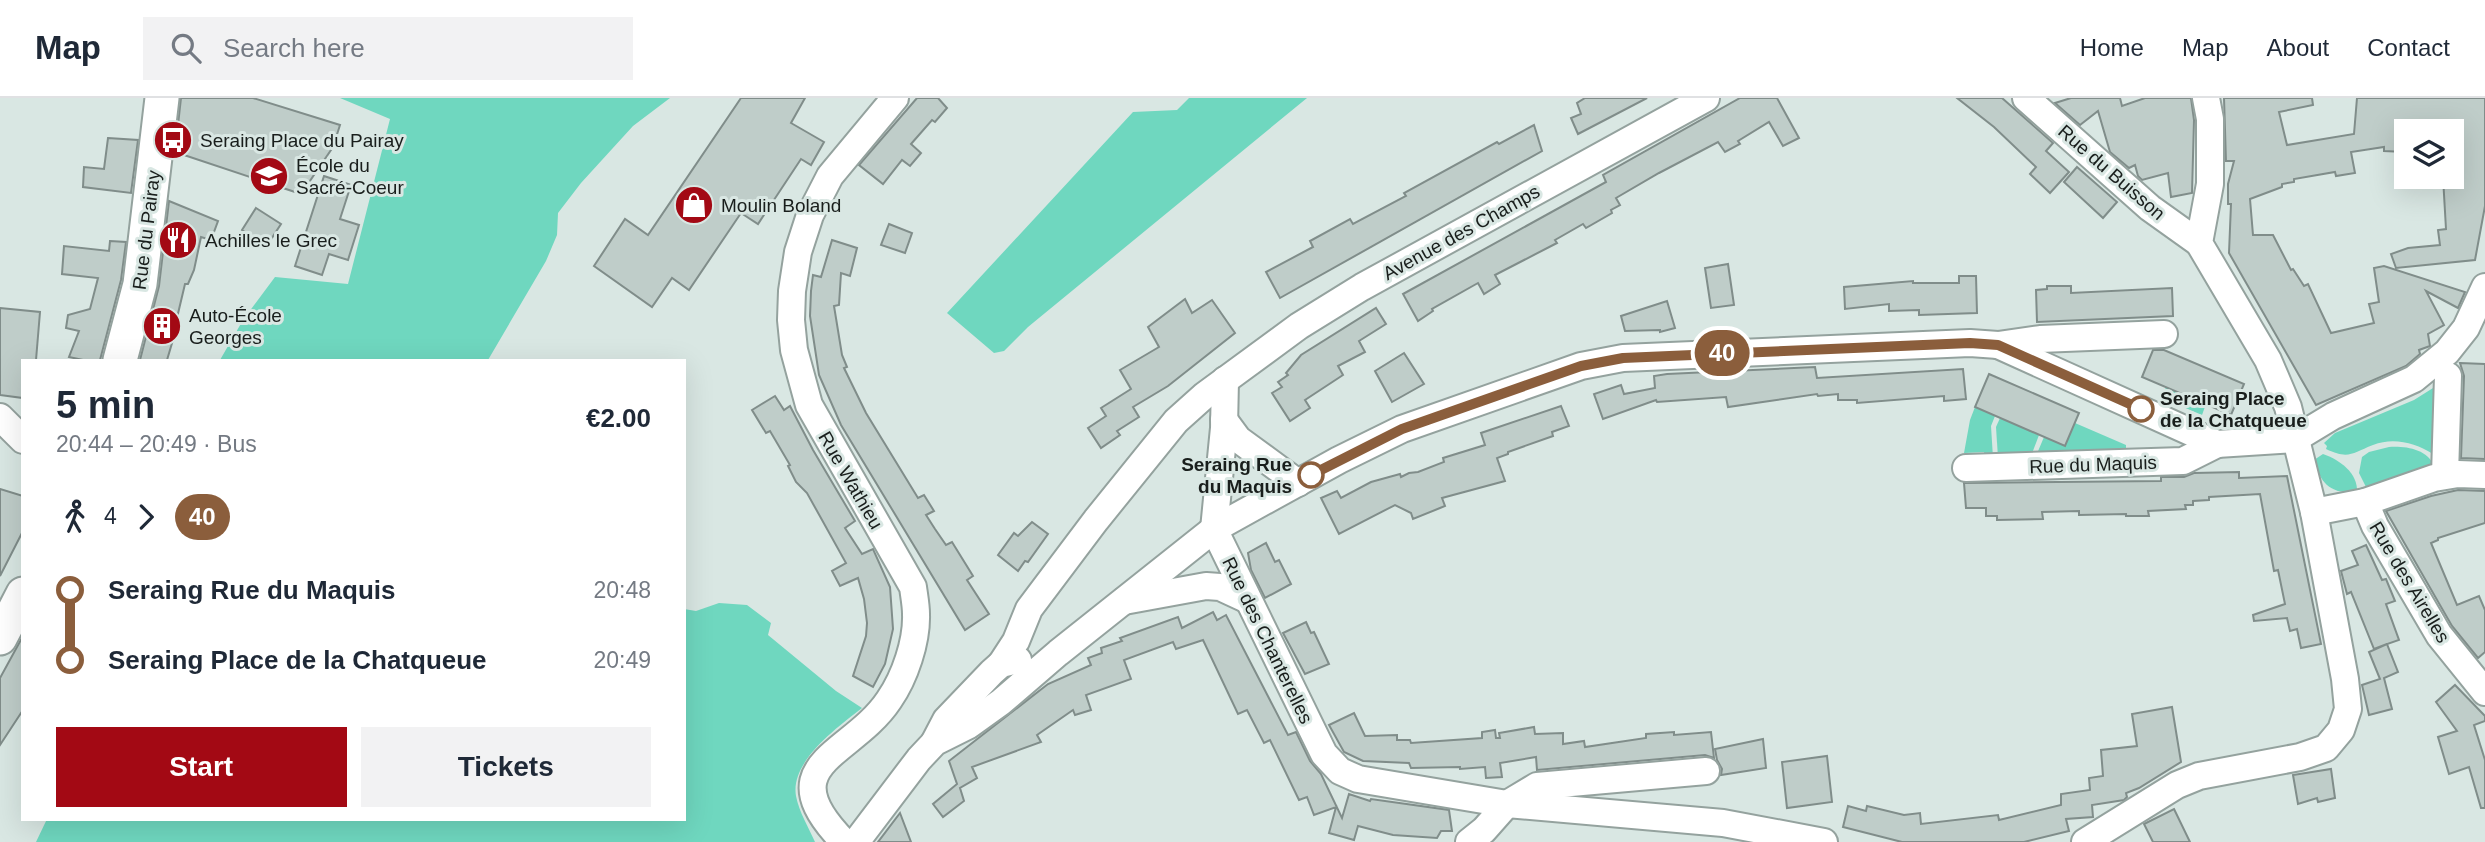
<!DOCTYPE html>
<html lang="en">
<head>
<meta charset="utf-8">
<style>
  body { margin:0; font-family:Helvetica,sans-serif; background:#f2f2f3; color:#1f2937; height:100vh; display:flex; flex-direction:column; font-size:26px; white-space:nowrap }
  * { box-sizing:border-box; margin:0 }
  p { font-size:23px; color:#747a83 }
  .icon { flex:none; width:38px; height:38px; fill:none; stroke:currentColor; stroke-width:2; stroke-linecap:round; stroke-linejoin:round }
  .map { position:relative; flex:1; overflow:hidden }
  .drawer { position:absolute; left:21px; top:261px; width:665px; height:462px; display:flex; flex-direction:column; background:#fff; border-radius:0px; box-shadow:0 7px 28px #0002 }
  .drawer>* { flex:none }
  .badge { padding:0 14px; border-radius:23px; font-size:24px; line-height:46px }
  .controls { position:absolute; left:2394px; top:21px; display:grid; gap:14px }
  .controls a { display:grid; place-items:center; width:70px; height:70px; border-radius:0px; background:#fff; box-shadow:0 7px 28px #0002; font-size:35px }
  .map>.badge { position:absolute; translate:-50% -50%; box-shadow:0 0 0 4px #fff }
  .legs { display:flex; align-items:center; gap:10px; height:77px; padding:0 35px; font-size:23px }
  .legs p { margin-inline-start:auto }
  .headline { display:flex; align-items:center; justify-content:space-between; height:119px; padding:0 35px }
  h1 { font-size:38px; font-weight:800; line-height:52px }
  .action { display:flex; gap:14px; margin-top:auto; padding:14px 35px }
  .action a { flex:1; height:80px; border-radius:0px; background:#a30914; color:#fff; font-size:28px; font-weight:800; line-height:80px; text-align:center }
  .action a+a { background:#f2f2f3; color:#1f2937 }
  ul { padding:0 35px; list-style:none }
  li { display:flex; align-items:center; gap:24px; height:70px; font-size:26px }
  li i { display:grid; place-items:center; width:10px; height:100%; margin:0 9px; background:currentColor }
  li i::after { content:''; width:18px; height:18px; margin:-9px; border:5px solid; border-radius:50%; background:#fff }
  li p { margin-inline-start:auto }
  li:first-child i { background:linear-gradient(#0000 50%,currentColor 0) }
  li:last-child i { background:linear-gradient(currentColor 50%,#0000 0) }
  header { display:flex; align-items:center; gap:42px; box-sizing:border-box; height:98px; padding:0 35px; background:#fff; border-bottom:2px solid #e0e1e3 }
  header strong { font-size:33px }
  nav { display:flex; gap:38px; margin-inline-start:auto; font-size:24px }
  .search { width:490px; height:63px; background:#f2f2f3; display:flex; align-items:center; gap:18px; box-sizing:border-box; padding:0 24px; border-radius:0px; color:#747a83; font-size:26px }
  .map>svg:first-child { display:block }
</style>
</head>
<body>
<header>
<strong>Map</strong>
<div class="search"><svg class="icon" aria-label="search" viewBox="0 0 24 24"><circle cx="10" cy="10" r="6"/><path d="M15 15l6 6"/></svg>Search here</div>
<nav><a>Home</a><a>Map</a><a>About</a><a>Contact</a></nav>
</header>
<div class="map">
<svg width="2485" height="744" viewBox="0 0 2485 744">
  <rect width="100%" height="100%" fill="#d9e7e3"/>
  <g fill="#6fd7bf">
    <polygon points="340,0 670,0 633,28 581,85 558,115 557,137 546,163 488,262 220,262 243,222 275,179 348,186 390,21"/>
    <polygon points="1189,0 1307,0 1028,229 1004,253 994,255 947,215 1133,14 1177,12"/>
    <path d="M2441,285L2433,356C2415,345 2394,339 2373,347C2352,355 2349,362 2326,351L2327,348L2324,345L2335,335L2414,302Z"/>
    <polygon points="2166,289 2206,306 2202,317 2162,300"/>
    <polygon points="1975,309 1995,318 1991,328 1993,360 1985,360 1984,354 1964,355 1970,322"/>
    <polygon points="2000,320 2039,337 2031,358 1998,360 1996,329"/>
    <polygon points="2075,325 2126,347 2126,354 2036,358 2044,339 2065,348"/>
    <path d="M2389,349C2406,348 2427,351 2434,368L2367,391L2359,375L2362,359L2369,354Z"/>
    <path d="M2323,356C2340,362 2358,375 2357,394C2331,396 2321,387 2314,362Z"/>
    <path d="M719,505L747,507L771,525L768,537L836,593L862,610C838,629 790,663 796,698C799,714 809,730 815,744H36L47,721H684V511L696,513Z"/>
  </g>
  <g fill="#bfcdc9" stroke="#808d8a" stroke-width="2">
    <polygon points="181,0 253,0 340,27 333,49 301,96 175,54"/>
    <polygon points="741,0 805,0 791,25 824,44 811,67 801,61 758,126 741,115 689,192 672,180 652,209 594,168 625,121 648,137"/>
    <polygon points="917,0 938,0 947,10 935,24 932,22 911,46 921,55 910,68 902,62 883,86 859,67"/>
    <polygon points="1585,0 1647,0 1578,36 1571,20 1581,16 1577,5"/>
    <polygon points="1740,0 1777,0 1799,40 1783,48 1769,24 1738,43 1740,46 1725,54 1718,44 1659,75 1616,100 1620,107 1611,112 1612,115 1586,130 1583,126 1555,142 1557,145 1495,177 1500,186 1484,196 1478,185 1432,211 1433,213 1418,223 1403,196 1606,84 1603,77"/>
    <polygon points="1957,0 2002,0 2053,45 2046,53 2069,74 2050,95 2030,76 2036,69 1994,29"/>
    <polygon points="2071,0 2120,0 2122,8 2145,0 2191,0 2194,22 2192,95 2171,99 2168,75 2142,82 2138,78 2135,67 2129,70 2110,54 2098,13 2080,27 2055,5"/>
    <polygon points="2224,0 2312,0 2313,7 2279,14 2287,47 2354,36 2357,0 2485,0 2485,108 2475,162 2396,170 2391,156 2408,150 2440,147 2438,132 2446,131 2443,79 2452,79 2452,33 2441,33 2440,24 2406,28 2405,54 2384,53 2384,49 2351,54 2355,75 2336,78 2335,74 2294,81 2294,84 2282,86 2282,89 2250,101 2253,137 2273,137 2291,172 2293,171 2304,188 2308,186 2331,235 2374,225 2369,206 2379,204 2374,170 2384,168 2465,194 2458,210 2426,193 2444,227 2428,236 2430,248 2419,252 2420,256 2406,268 2316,307 2229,155 2231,106 2228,106 2228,86 2234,63 2226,63"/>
    <polygon points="1534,27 1542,53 1280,200 1266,174 1313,149 1310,143 1350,121 1353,126 1406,98 1404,95 1497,44 1499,46"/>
    <polygon points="108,40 138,42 131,95 83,89 84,69 104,71"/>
    <polygon points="2077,69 2117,104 2103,120 2064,84"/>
    <polygon points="324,78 351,87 340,121 359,127 348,162 329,156 322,177 295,168"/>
    <polygon points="169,103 218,123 211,142 201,139 194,172 188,186 185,186 176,224 178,225 167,262 140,262 159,188"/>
    <polygon points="256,110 281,126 266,149 242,132"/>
    <polygon points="889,126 912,135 905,155 881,147"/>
    <polygon points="832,142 857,150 850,178 841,175 839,207 834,208 842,257 847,269 844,270 866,315 918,400 924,397 934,413 926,417 935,431 946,447 952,444 973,478 967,482 989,516 965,532 841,327 819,277 810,218 811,193 813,177 821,179"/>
    <polygon points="110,143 126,144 121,182 100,262 83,262 69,259 79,233 66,230 68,217 90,211 98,180 62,176 64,148 109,153"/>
    <polygon points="1728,166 1734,207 1711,210 1705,170"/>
    <polygon points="1959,178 1976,178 1977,215 1919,217 1919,212 1889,213 1889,206 1845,211 1844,189 1913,183 1913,185 1959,185"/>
    <polygon points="2047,188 2071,188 2071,195 2172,190 2173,218 2037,224 2036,192 2047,191"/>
    <polygon points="1185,201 1192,215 1212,202 1235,235 1168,288 1133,309 1139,319 1117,333 1120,337 1101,350 1088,330 1106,318 1101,310 1131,291 1120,272 1159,249 1148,229"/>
    <polygon points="1667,203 1675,230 1660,234 1660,232 1625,233 1621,218"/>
    <polygon points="0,210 40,214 36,262 23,262 23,300 0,297"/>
    <polygon points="1376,210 1386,226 1359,243 1365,254 1338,268 1343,277 1305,302 1310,310 1290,323 1272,295 1282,289 1278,284 1288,277 1286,275 1301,257"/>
    <polygon points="2153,252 2164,252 2244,286 2231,317 2142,279"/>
    <polygon points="1404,255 1424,286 1392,304 1375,273"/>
    <polygon points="2460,265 2485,266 2485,361 2461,360 2464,278"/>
    <polygon points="1815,269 1817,280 1963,271 1966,301 1944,303 1944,298 1857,305 1857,302 1838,302 1838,296 1818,298 1817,296 1728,309 1726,299 1657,304 1656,302 1603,321 1594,296 1621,287 1624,296 1655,290 1654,278 1667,276"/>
    <polygon points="1989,276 2079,315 2065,348 1975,309"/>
    <polygon points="775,298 784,312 790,308 813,352 855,423 845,430 862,456 873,451 890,489 893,531 885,566 873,589 853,578 866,538 867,525 864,501 858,480 840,488 832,473 846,465 807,395 796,384 788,368 790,367 770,333 766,335 752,312"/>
    <polygon points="1561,308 1569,328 1552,334 1553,338 1508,354 1508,356 1497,360 1505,383 1442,400 1445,408 1440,410 1413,421 1411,415 1395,407 1339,436 1321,400 1337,393 1341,400 1371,384 1400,376 1401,379 1409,375 1418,374 1444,364 1443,360 1485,347 1481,335"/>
    <polygon points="2239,374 2239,380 2287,378 2321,546 2301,550 2297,531 2290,533 2287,520 2254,523 2253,517 2285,506 2278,472 2274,473 2260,396 2209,399 2209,402 2193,403 2193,407 2185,407 2186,411 2148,413 2149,418 2126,418 2126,416 2079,417 2079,413 2042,414 2043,421 1997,422 1997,418 1986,418 1986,410 1966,410 1964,385 2161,383 2161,379 2184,379 2194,375"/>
    <polygon points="0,391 23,398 23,433 0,478"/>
    <polygon points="2458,392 2485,393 2485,425 2438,440 2438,442 2431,445 2457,507 2479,498 2485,512 2485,554 2478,560 2452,528 2386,413 2431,398"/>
    <polygon points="1032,424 1048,436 1028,464 1025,463 1018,473 998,457 1014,435 1018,438"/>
    <polygon points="1266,445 1275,464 1279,462 1291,486 1265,500 1251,472 1248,455"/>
    <polygon points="2366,447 2382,482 2386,481 2395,503 2386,506 2399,542 2387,546 2398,574 2384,580 2392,611 2369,617 2362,587 2380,581 2369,554 2387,546 2374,551 2351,494 2347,496 2341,473 2358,467 2352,453"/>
    <polygon points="1213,514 1217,522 1226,517 1288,637 1296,634 1310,663 1321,676 1342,720 1349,696 1370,703 1371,701 1449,712 1452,733 1441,733 1437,740 1393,737 1358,728 1354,742 1329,735 1336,709 1314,717 1307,699 1299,702 1270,642 1264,645 1247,612 1238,616 1203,542 1176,551 1173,544 1124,562 1131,581 1086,597 1091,612 1075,617 1073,612 1037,637 1041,644 972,669 977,680 960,690 964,703 943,719 933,706 957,686 949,663 1048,586 1091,567 1088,560 1102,555 1101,550 1122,543 1120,540 1178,519 1182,530"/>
    <polygon points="1306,524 1311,535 1314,534 1329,566 1305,576 1283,535"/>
    <polygon points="23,538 23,612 0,647 0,580"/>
    <polygon points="2455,587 2485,618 2485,623 2474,627 2485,662 2485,710 2481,710 2469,669 2449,676 2438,639 2457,633 2436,604"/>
    <polygon points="2172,609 2181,664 2139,690 2126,695 2127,699 2124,702 2092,707 2093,719 2066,721 2069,733 2024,744 1902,744 1843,729 1848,708 1866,713 1867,708 1904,717 1920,715 1921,726 1998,717 1999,722 2061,707 2061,696 2090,692 2089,680 2103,678 2101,652 2137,648 2132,616"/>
    <polygon points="1354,615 1365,638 1397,637 1397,642 1410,642 1411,645 1482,640 1482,634 1495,632 1496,640 1500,640 1499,635 1534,629 1535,636 1563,635 1563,646 1584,643 1585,649 1646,640 1646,636 1674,634 1674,637 1711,634 1714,660 1705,657 1537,672 1536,659 1500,665 1502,679 1486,680 1485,669 1460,671 1460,669 1411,670 1409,665 1363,663 1344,654 1329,627"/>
    <polygon points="1763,641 1766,670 1721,677 1722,671 1717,662 1715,651"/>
    <polygon points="1827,658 1832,704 1787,710 1782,664"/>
    <polygon points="2331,671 2335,700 2318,704 2317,700 2298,706 2293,677"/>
    <polygon points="2174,711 2190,744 2153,744 2144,726"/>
    <polygon points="900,715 911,744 878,744"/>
  </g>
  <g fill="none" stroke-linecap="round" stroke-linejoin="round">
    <g stroke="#94a29e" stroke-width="30">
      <g id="minor">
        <polyline points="2026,0 2150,110 2199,145"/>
        <polyline points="1998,247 2217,346 2295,341 2333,318 2414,281 2447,254 2466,230 2485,189"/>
        <polyline points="0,319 23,342"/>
        <polyline points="1224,322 1238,341 1298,385"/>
        <polyline points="1966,370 2183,363 2217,346"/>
        <polyline points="2445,377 2448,278"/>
        <polyline points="2365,404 2375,428 2439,537 2485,594"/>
        <polyline points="2314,414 2365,404 2434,380 2458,376 2485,377"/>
        <polyline points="1214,431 1324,656 1340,673 1358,681 1507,706 1723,725 1824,744"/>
        <polyline points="1214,431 1224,330 1225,282"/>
        <polyline points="1124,503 1206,488 1220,489 1248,502"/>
        <polyline points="1001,566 1016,543 1029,511 1096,422 1176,323 1205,297 1299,228 1362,189 1706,0"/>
        <polyline points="935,643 946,622 992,574 1001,566 1018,562"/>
        <path d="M844,744C767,665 851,659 889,602C905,579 917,543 916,516C916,507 914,497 913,489L809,307L794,252L791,222L792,193L798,154L810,117L830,78L895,0"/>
        <polyline points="856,744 919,661 935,644 969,627 1001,604 1058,555 1214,431 1339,362 1402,331 1581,268 1623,260 1970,245 1998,247 2040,241 2164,236"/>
        <polyline points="1469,744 1484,732 1507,706 1537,688 1706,673"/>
        <polyline points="2085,744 2177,687 2199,678 2300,659 2326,650 2341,632 2348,611 2345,581 2314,414 2288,309 2268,262 2199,145 2210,86 2210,21 2206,0"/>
      </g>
    </g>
    <g stroke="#94a29e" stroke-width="37">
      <g id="major">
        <polyline points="120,262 140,186 162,0"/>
        <polyline points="0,540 23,496"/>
      </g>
    </g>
    <use href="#minor" stroke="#fff" stroke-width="26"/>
    <use href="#major" stroke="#fff" stroke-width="33"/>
  </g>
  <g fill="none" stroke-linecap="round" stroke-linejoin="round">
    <g stroke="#fff" stroke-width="16">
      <polyline id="line-1" points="1311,377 1402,331 1581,268 1623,260 1970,245 1998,247 2141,311"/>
    </g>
    <use href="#line-1" stroke="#8b5e3c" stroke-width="10"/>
  </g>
  <defs>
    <g id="bus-disc" transform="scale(2.0125)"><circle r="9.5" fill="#a30914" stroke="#d9e7e3"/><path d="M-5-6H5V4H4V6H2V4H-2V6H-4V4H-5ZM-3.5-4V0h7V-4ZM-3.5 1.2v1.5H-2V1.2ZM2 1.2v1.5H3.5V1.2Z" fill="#fff"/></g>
    <g id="school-disc" transform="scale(2.0125)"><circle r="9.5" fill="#a30914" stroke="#d9e7e3"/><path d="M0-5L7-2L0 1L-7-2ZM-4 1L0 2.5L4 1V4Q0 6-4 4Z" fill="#fff"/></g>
    <g id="shop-disc" transform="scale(2.0125)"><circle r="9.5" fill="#a30914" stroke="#d9e7e3"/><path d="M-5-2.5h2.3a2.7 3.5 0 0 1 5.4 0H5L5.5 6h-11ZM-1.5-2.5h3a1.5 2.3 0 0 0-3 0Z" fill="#fff"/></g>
    <g id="restaurant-disc" transform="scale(2.0125)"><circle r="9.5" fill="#a30914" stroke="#d9e7e3"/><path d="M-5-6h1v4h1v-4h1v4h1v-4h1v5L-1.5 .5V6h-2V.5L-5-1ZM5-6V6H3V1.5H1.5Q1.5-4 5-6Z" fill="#fff"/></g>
    <g id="building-disc" transform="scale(2.0125)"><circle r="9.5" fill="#a30914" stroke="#d9e7e3"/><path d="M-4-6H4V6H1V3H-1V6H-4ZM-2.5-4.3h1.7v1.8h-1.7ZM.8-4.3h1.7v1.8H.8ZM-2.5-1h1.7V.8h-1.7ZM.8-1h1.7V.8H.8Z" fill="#fff"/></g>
  </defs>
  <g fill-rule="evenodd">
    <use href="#bus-disc" x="173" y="42"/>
    <use href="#school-disc" x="269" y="78"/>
    <use href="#shop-disc" x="694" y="107"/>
    <use href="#restaurant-disc" x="178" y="142"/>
    <use href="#building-disc" x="162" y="228"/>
  </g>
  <g fill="#fff" stroke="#8b5e3c" stroke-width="3.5">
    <circle cx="2141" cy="311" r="12"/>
    <circle cx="1311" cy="377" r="12"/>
  </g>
  <g text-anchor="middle" stroke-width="6" stroke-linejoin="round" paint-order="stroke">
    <g font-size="19" fill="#191e1c" stroke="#d9e7e3" text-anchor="start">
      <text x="200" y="49">Seraing Place du Pairay</text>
      <text x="296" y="74">École du<tspan x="296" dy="22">Sacré-Coeur</tspan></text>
      <text x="721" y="114">Moulin Boland</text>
      <text x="205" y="149">Achilles le Grec</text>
      <text x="189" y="224">Auto-École<tspan x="189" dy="22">Georges</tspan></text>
    </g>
    <g font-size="19" fill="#191e1c" stroke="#d9e7e3">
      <text transform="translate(2112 74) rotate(41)" y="7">Rue du Buisson</text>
      <text transform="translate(146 132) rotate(-83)" y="7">Rue du Pairay</text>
      <text transform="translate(1461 134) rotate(-29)" y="7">Avenue des Champs</text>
      <text transform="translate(2093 366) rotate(-2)" y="7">Rue du Maquis</text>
      <text transform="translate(851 382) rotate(60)" y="7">Rue Wathieu</text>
      <text transform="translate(2410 484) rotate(59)" y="7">Rue des Airelles</text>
      <text transform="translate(1268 542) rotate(64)" y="7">Rue des Chanterelles</text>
    </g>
    <g font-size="19" font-weight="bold" fill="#191e1c" stroke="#d9e7e3" text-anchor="start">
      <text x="2160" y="307">Seraing Place<tspan x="2160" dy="22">de la Chatqueue</tspan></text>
      <text x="1292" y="373" text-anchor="end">Seraing Rue<tspan x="1292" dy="22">du Maquis</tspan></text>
    </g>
  </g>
</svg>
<div class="controls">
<a><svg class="icon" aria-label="layers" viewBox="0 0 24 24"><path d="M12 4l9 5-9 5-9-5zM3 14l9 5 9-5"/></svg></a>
</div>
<b class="badge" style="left:1722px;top:255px;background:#8b5e3c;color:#fff">40</b>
<section class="drawer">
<div class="headline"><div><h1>5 min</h1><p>20:44 – 20:49 · Bus</p></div><b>€2.00</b></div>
<div class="legs"><svg class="icon" aria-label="walk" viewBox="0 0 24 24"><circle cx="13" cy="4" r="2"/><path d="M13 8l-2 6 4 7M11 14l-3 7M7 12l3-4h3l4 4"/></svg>4<svg class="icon" aria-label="forward" viewBox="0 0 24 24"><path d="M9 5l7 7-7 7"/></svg><b class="badge" style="background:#8b5e3c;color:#fff">40</b></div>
<ul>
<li><i style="color:#8b5e3c"></i><b>Seraing Rue du Maquis</b><p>20:48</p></li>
<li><i style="color:#8b5e3c"></i><b>Seraing Place de la Chatqueue</b><p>20:49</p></li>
</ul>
<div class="action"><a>Start</a><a>Tickets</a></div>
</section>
</div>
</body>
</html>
